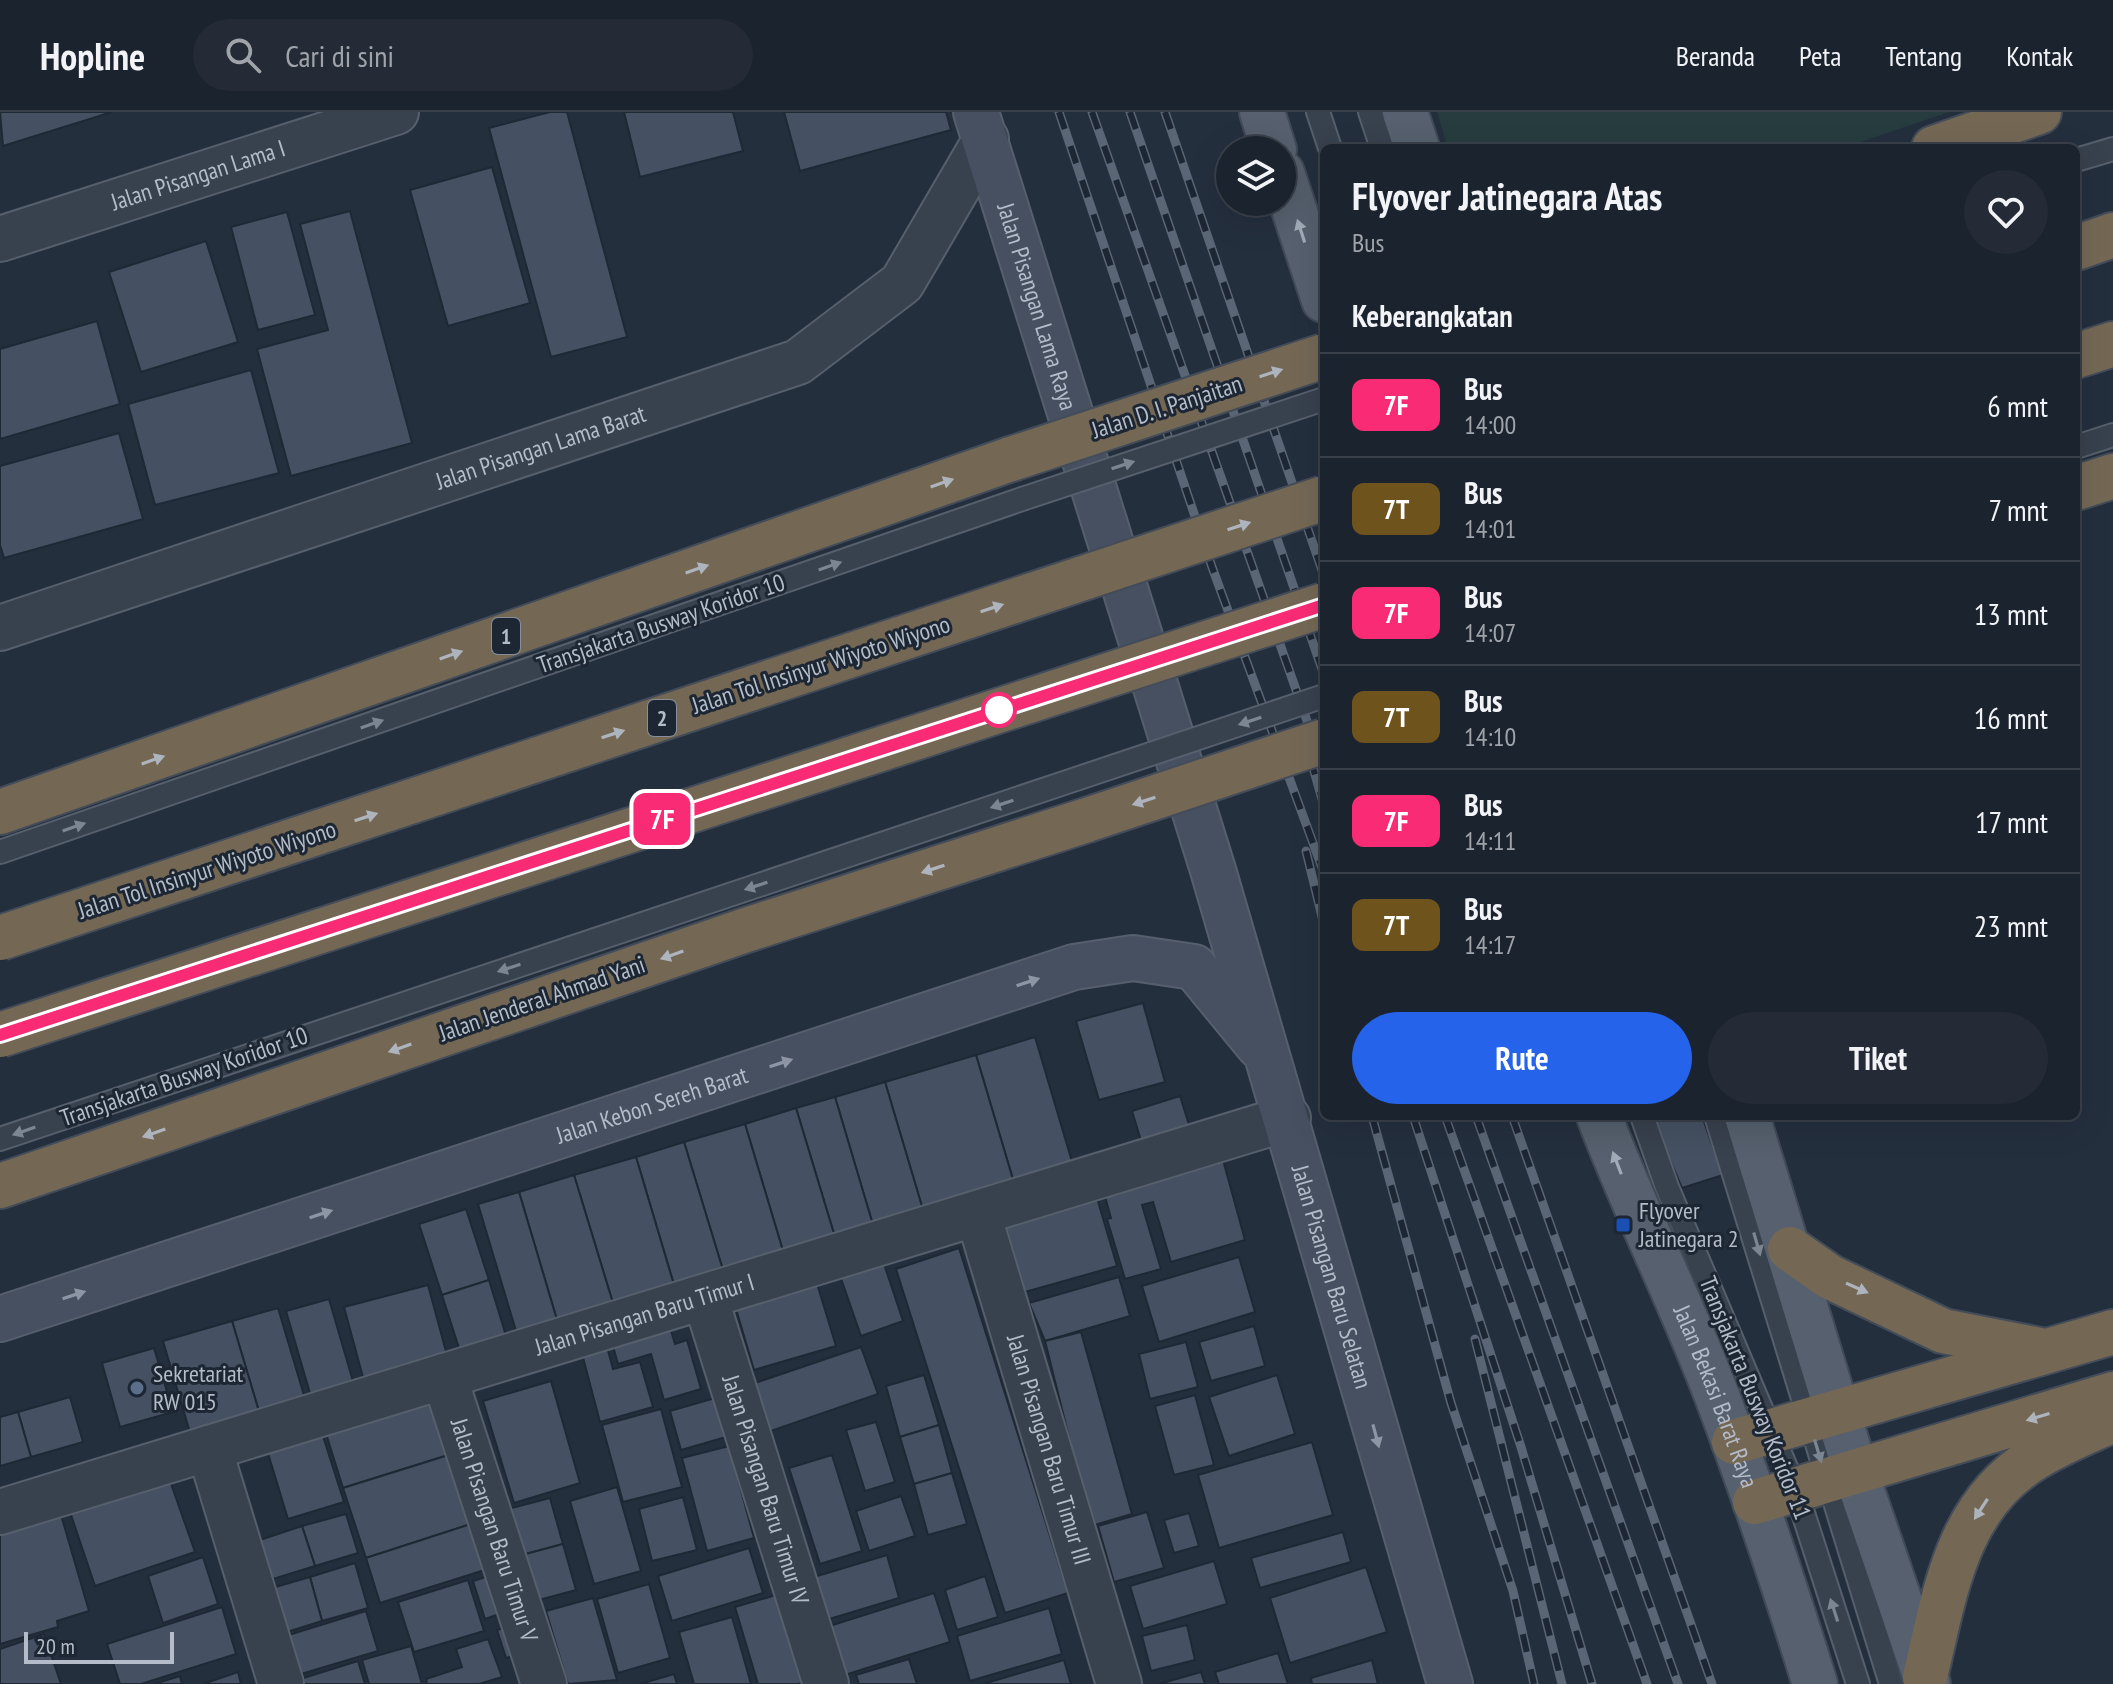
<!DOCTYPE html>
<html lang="id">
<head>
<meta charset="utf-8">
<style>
  body { margin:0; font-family:"PT Sans Narrow",sans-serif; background:#242b36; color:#f1f3f6; height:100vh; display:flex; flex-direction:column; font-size:30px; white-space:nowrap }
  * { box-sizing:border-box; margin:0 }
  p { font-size:26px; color:#a0a4aa }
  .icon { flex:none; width:44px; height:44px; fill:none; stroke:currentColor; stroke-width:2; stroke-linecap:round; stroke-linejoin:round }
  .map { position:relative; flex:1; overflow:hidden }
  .drawer { position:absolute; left:1320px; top:32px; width:760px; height:976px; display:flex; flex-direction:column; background:#1b232e; border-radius:12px; box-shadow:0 8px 32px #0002,0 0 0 2px #39404a }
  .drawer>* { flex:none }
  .badge { padding:0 16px; border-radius:12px; font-size:28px; line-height:52px }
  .fabs { position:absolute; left:1216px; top:24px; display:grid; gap:16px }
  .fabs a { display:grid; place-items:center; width:80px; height:80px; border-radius:50%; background:#1b232e; box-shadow:0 8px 32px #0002,0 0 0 2px #39404a; font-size:40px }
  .scale { position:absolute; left:24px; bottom:20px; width:150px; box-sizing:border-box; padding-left:8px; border:4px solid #b4bcc9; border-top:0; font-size:22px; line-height:28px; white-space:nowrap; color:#b4bcc9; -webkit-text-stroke:6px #1d2633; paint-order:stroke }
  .map>.badge { position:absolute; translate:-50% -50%; box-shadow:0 0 0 4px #fff }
  h2 { padding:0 32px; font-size:30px; line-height:72px }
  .round { display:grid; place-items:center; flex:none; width:84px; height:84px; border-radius:42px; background:#242b36 }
  .summary { display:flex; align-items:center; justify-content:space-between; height:136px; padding:0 32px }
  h1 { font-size:38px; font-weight:700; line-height:60px }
  .cta { display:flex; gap:16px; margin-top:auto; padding:16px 32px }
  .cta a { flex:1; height:92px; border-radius:48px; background:#2563eb; color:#fff; font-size:32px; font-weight:700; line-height:92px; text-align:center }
  .cta a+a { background:#242b36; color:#f1f3f6 }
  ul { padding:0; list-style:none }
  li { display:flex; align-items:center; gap:24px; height:104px; padding:0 32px; border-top:2px solid #39404a }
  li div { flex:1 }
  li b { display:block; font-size:30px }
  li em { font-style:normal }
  li .badge { min-width:88px; font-weight:700; text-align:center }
  header { display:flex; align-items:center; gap:48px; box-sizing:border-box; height:112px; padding:0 40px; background:#1b232e; border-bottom:2px solid #39404a }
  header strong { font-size:38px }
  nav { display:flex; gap:44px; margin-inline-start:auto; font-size:28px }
  .search { width:560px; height:72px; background:#242b36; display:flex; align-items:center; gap:20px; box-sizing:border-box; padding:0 28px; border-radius:44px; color:#a0a4aa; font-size:30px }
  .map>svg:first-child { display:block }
</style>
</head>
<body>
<header>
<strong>Hopline</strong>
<div class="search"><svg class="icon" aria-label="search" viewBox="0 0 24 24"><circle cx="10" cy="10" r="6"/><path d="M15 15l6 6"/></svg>Cari di sini</div>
<nav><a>Beranda</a><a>Peta</a><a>Tentang</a><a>Kontak</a></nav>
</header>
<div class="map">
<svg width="2113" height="1572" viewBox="0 0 2113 1572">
  <rect width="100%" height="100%" fill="#242f3e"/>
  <polygon fill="#263c3f" points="1437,0 1949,0 1843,36 1448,36"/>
  <g fill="#455162" stroke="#1f2835" stroke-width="2">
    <polygon points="0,0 112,0 3,34"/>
    <polygon points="550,0 567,0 627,225 551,245 489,16"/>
    <polygon points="624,0 733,0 743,39 640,65"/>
    <polygon points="784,0 946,0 951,18 800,59"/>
    <polygon points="492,55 530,191 448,214 410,78"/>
    <polygon points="350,99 412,331 291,364 257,237 328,218 300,112"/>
    <polygon points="287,100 315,203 258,218 231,115"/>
    <polygon points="206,129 238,230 141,260 109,160"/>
    <polygon points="97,209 120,292 0,327 0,237"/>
    <polygon points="251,258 279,361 155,393 128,292"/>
    <polygon points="119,321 143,407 4,446 0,433 0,354"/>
    <polygon points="1143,891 1165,970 1099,988 1076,909"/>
    <polygon points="1035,925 1076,1063 1017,1081 976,943"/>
    <polygon points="976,943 1017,1081 926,1108 885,970"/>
    <polygon points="885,970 926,1108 876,1123 835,985"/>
    <polygon points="1180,984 1191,1019 1143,1035 1132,999"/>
    <polygon points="835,985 876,1123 838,1135 796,996"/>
    <polygon points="796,996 838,1135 786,1149 745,1012"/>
    <polygon points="1651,1004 1702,1004 1723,1063 1682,1076"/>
    <polygon points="745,1012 786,1149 726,1168 684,1030"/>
    <polygon points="684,1030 726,1168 677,1183 636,1045"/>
    <polygon points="1220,1037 1245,1128 1171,1150 1153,1090 1142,1093 1161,1157 1125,1167 1107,1107 1111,1106 1102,1074"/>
    <polygon points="636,1045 677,1183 616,1201 574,1063"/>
    <polygon points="574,1063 616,1201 560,1218 519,1080"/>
    <polygon points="519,1080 560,1218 519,1229 478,1092"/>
    <polygon points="1097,1086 1117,1154 1025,1180 1005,1113"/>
    <polygon points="466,1097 489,1168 442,1183 419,1112"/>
    <polygon points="959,1136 1068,1481 1005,1501 896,1157"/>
    <polygon points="880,1140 903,1209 861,1224 837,1155"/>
    <polygon points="1239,1145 1255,1200 1159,1230 1142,1174"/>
    <polygon points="815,1165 836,1234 754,1258 734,1190"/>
    <polygon points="1119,1165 1130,1204 1045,1229 1029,1191"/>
    <polygon points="489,1168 511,1240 465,1255 442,1183"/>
    <polygon points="428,1173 451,1258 367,1280 344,1195"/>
    <polygon points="329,1187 357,1283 314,1295 286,1199"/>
    <polygon points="278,1196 306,1290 260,1303 232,1209"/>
    <polygon points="666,1202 675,1232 687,1228 701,1277 664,1288 651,1242 618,1252 609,1220"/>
    <polygon points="232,1209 260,1303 191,1324 163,1229"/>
    <polygon points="1254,1214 1265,1254 1211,1269 1199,1230"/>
    <polygon points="1081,1220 1132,1402 1091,1414 1045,1229"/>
    <polygon points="1186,1230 1198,1275 1150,1287 1139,1242"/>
    <polygon points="606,1231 613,1257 640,1250 653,1295 600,1310 581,1238"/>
    <polygon points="861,1235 878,1282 762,1322 746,1274"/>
    <polygon points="154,1236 173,1300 120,1315 102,1251"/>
    <polygon points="924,1263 939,1313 900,1325 886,1274"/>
    <polygon points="1277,1263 1295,1322 1229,1344 1209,1285"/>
    <polygon points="551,1269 580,1371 514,1391 483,1289"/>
    <polygon points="435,1280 455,1341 343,1376 324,1315"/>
    <polygon points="1195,1283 1214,1353 1174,1363 1155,1294"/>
    <polygon points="70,1285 83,1330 31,1345 18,1300"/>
    <polygon points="715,1286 726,1325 681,1338 670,1299"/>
    <polygon points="661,1297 682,1375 623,1390 602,1313"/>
    <polygon points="18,1300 31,1345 0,1354 0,1305"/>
    <polygon points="876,1310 895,1370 865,1379 846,1318"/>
    <polygon points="939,1313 952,1361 914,1372 900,1325"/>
    <polygon points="322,1321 344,1390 288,1407 267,1338"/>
    <polygon points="1312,1330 1333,1403 1219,1436 1198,1363"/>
    <polygon points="729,1334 754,1426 707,1439 682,1346"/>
    <polygon points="455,1341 477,1410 366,1446 343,1376"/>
    <polygon points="832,1343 862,1439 820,1452 789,1356"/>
    <polygon points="952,1361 967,1412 928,1423 914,1372"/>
    <polygon points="169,1366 195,1440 95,1474 70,1400"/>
    <polygon points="617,1375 641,1459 594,1472 570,1389"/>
    <polygon points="901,1384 915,1424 869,1439 856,1399"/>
    <polygon points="683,1385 697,1438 652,1449 639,1397"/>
    <polygon points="550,1386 563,1432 522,1443 508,1397"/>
    <polygon points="59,1396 89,1499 57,1509 58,1515 0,1532 0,1422"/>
    <polygon points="1147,1400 1164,1456 1114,1470 1098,1414"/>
    <polygon points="1189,1401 1199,1434 1174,1441 1164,1408"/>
    <polygon points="346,1402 358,1441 315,1454 302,1414"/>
    <polygon points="477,1410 491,1456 380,1491 366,1446"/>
    <polygon points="302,1414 315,1454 257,1472 245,1433"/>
    <polygon points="1343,1420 1351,1450 1260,1476 1251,1446"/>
    <polygon points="563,1432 576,1478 535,1489 522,1443"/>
    <polygon points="749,1436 763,1481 672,1509 658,1464"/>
    <polygon points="887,1443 899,1486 826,1508 814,1465"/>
    <polygon points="203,1445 218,1492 163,1511 148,1464"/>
    <polygon points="1214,1449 1227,1492 1143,1517 1130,1474"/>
    <polygon points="355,1451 368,1496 322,1509 310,1465"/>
    <polygon points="1366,1455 1387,1520 1290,1551 1270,1486"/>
    <polygon points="502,1460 514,1497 485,1507 473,1469"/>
    <polygon points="985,1464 998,1505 957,1518 945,1478"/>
    <polygon points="310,1465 322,1509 271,1525 258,1480"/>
    <polygon points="468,1468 484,1519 414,1540 398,1490"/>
    <polygon points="649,1472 670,1546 618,1561 597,1487"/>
    <polygon points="934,1481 950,1530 835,1566 820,1517"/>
    <polygon points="776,1483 803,1571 798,1572 758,1572 735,1495"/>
    <polygon points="593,1486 617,1568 568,1572 546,1499"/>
    <polygon points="222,1495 236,1542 141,1572 120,1572 107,1532"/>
    <polygon points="1049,1496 1062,1542 970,1569 957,1524"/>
    <polygon points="366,1499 378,1539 291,1565 279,1526"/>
    <polygon points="732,1505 751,1572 694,1572 679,1520"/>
    <polygon points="518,1512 527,1540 506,1546 497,1518"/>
    <polygon points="1187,1513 1195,1548 1151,1559 1142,1524"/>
    <polygon points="44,1522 61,1572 0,1572 0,1537"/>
    <polygon points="488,1527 502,1565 479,1572 427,1572 426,1567 462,1555 456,1537"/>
    <polygon points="411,1534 422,1572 369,1572 362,1548"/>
    <polygon points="1278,1541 1288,1572 1219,1572 1215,1560"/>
    <polygon points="909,1547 917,1572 859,1572 856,1563"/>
    <polygon points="1064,1548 1071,1572 983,1572"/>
    <polygon points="1372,1548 1378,1572 1312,1572 1311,1566"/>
    <polygon points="358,1549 365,1572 298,1572 297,1568"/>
    <polygon points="238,1560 241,1572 203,1572"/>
    <polygon points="1201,1560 1205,1572 1159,1572"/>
    <polygon points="674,1562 677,1572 640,1572"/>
    <polygon points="180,1564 182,1572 154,1572"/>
  </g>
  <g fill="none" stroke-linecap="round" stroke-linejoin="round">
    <g stroke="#565f6c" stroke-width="26">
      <g id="lane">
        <polyline points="1318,0 1330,36"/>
        <polyline points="1370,0 1382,36"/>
        <polyline points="2076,48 2113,37"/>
        <polyline points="2076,335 2113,323"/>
        <polyline points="0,740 1022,387"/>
        <polyline points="1642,1004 1667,1075 1796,1379 1858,1572"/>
        <polyline points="1716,1004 1891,1572"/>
        <polyline points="0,1027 1076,667"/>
      </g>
    </g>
    <g stroke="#565f6c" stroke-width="48">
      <g id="street">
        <path id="s1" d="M0,127L396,0"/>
        <path id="s2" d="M0,516L798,250L902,171L986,27"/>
        <path id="s3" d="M978,1102L1119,1572"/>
        <path id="s4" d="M705,1185L826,1572"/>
        <path id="s5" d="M444,1264L544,1572"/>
        <polyline points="209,1336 281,1572"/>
        <path id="s6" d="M0,1400L1288,1006"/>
      </g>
    </g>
    <g stroke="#565f6c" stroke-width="48">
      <g id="secondary">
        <path id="s7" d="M976,0L1213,758L1450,1572"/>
        <path id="s8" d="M0,1207L1074,855L1133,846L1194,855L1259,934"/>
      </g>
    </g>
    <g stroke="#414a57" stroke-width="48">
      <g id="primary">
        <polyline points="1262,0 1274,38"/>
        <polyline points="1405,0 1417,36"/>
        <polyline points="1282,61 1324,188"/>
        <path id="s9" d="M1599,1004C1635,1099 1681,1189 1717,1284C1753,1379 1785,1475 1815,1572"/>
        <polyline points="1747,1004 1856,1361 1928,1572"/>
      </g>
    </g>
    <g stroke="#434c59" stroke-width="48">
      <g id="highway">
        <polyline points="1934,36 2039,0"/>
        <polyline points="2076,136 2113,123"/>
        <polyline points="2076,244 2113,232"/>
        <polyline points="2076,376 2113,364"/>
        <polyline points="0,700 1011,347"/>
        <polyline points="0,1074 746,818 1087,708"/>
        <polyline points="1790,1137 1830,1165 1943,1219 2040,1238"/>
        <polyline points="1734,1330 2113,1220"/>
        <polyline points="1755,1390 2113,1282"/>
        <path d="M1925,1565C1945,1483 1955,1394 2035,1346C2059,1331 2087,1320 2113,1308"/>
      </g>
    </g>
    <use href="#lane" stroke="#38414e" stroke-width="22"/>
    <use href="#street" stroke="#38414e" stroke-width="44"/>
    <use href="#secondary" stroke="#465061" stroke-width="44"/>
    <use href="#primary" stroke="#56606e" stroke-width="44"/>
    <use href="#highway" stroke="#746855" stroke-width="44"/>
    <g stroke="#5a6575" stroke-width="9">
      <g id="rail">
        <polyline points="1059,0 1212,455 1324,761"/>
        <polyline points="1092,0 1324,657"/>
        <polyline points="1130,0 1324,563"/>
        <polyline points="1165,0 1324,464"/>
        <polyline points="1310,645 1324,694"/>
        <polyline points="1306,739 1324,813"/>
        <polyline points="1372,1004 1451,1291 1513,1479 1534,1572"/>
        <polyline points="1413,1004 1521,1335 1592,1572"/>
        <polyline points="1445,1004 1647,1572"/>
        <polyline points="1476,1004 1678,1572"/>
        <polyline points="1512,1004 1712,1572"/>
        <polyline points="1475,1227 1562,1572"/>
      </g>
    </g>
    <use href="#rail" stroke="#1d2633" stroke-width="6" stroke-dasharray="18" stroke-linecap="butt"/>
    <g stroke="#565f6c" stroke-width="26" stroke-linecap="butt">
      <g id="lane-bridge">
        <polyline points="1022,387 1324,287"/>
        <polyline points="1076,667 1324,584"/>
      </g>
    </g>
    <g stroke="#434c59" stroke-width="48" stroke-linecap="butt">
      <g id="highway-bridge">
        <polyline points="1011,347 1324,244"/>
        <polyline points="1087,708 1324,629"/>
        <polyline points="0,826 1324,386"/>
        <polyline points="0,923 1324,493"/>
      </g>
    </g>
    <use href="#lane-bridge" stroke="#38414e" stroke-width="22"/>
    <use href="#highway-bridge" stroke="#746855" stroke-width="44"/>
  </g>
  <defs><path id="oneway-solid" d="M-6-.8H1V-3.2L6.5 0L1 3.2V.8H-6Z" transform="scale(2)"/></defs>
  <g fill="#a1aab7">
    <use href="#oneway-solid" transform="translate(1301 119) rotate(-108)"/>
    <use href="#oneway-solid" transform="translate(1617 1051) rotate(-111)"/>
  </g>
  <g fill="#aeb4bd">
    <use href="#oneway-solid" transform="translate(1271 261) rotate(-18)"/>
    <use href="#oneway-solid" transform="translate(942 371) rotate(-19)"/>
    <use href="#oneway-solid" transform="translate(1239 414) rotate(-18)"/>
    <use href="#oneway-solid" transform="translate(697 457) rotate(-19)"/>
    <use href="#oneway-solid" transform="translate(992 496) rotate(-18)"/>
    <use href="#oneway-solid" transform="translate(451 543) rotate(-19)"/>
    <use href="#oneway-solid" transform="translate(613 622) rotate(-18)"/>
    <use href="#oneway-solid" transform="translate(153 648) rotate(-19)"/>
    <use href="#oneway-solid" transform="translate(1144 689) rotate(162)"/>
    <use href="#oneway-solid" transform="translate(366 705) rotate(-18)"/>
    <use href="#oneway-solid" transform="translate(933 757) rotate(162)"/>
    <use href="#oneway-solid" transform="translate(672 843) rotate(161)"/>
    <use href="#oneway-solid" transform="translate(400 936) rotate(161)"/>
    <use href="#oneway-solid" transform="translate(154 1021) rotate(161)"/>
    <use href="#oneway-solid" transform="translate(1857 1176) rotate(24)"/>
    <use href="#oneway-solid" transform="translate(2038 1305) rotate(163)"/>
    <use href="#oneway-solid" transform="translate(1981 1397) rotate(123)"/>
  </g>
  <g fill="#7c8592">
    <use href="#oneway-solid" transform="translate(1123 353) rotate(-18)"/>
    <use href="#oneway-solid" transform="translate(830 454) rotate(-19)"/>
    <use href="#oneway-solid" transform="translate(1250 609) rotate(162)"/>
    <use href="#oneway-solid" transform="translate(372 612) rotate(-19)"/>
    <use href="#oneway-solid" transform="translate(1002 692) rotate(162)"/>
    <use href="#oneway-solid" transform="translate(74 715) rotate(-19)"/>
    <use href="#oneway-solid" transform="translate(756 774) rotate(162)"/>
    <use href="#oneway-solid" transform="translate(509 856) rotate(162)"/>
    <use href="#oneway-solid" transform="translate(24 1019) rotate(161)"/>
    <use href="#oneway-solid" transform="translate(1757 1132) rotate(74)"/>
    <use href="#oneway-solid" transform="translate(1818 1339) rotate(73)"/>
    <use href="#oneway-solid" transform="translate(1834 1498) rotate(-108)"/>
  </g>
  <g fill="#8e96a5">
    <use href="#oneway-solid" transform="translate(1028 870) rotate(-18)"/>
    <use href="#oneway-solid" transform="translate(781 951) rotate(-18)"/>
    <use href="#oneway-solid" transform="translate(321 1102) rotate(-18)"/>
    <use href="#oneway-solid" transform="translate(74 1183) rotate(-18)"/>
    <use href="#oneway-solid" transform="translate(1376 1324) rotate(75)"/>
  </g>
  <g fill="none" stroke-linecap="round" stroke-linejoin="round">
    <g stroke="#fff" stroke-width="18">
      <polyline id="line" points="0,923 1324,493"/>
    </g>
    <use href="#line" stroke="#fa2b75" stroke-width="12"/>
  </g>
  <circle fill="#fff" stroke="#fa2b75" stroke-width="4" cx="999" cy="598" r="16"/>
  <rect fill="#1a4fb4" stroke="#1d2633" stroke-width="3" x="1615" y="1105" width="16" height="16" rx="4"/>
  <circle fill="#5c6f8a" stroke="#1d2633" stroke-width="3" cx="137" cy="1276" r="8"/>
  <g text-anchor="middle" stroke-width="6" stroke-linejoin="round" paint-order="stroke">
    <g fill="#1d2633" stroke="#878f9c" stroke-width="2">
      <rect x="492" y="506" width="28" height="36" rx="6"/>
      <rect x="648" y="588" width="28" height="36" rx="6"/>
    </g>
    <g font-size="22" font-weight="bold" fill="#b4bcc9">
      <text x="506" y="532">1</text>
      <text x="662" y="614">2</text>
    </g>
    <g font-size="24" fill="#b4bcc9" stroke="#1d2633">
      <text dy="8" stroke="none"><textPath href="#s1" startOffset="208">Jalan Pisangan Lama I</textPath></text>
      <text dy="8" stroke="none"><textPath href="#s7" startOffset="204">Jalan Pisangan Lama Raya</textPath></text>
      <text transform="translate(1167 295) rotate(-18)" y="8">Jalan D. I. Panjaitan</text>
      <text dy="8" stroke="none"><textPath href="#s2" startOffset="570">Jalan Pisangan Lama Barat</textPath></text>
      <text transform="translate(661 512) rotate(-19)" y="8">Transjakarta Busway Koridor 10</text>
      <text transform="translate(821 553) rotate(-18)" y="8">Jalan Tol Insinyur Wiyoto Wiyono</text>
      <text transform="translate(207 758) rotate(-18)" y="8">Jalan Tol Insinyur Wiyoto Wiyono</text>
      <text transform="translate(542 887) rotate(-19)" y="8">Jalan Jenderal Ahmad Yani</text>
      <text transform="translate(184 965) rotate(-19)" y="8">Transjakarta Busway Koridor 10</text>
      <text dy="8" stroke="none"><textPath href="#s8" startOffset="686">Jalan Kebon Sereh Barat</textPath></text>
      <text dy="8" stroke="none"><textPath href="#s7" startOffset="1218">Jalan Pisangan Baru Selatan</textPath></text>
      <text dy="8" stroke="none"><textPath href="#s6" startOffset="674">Jalan Pisangan Baru Timur I</textPath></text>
      <text dy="8" stroke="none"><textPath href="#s9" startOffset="304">Jalan Bekasi Barat Raya</textPath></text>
      <text transform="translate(1755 1286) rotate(68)" y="8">Transjakarta Busway Koridor 11</text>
      <text dy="8" stroke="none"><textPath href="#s3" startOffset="246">Jalan Pisangan Baru Timur III</textPath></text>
      <text dy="8" stroke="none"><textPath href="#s4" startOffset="202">Jalan Pisangan Baru Timur IV</textPath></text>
      <text dy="8" stroke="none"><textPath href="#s5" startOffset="162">Jalan Pisangan Baru Timur V</textPath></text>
    </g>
    <g font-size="24" fill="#b4bcc9" stroke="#1d2633" text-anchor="start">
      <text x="1639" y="1107">Flyover<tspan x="1639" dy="28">Jatinegara 2</tspan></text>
      <text x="153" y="1270">Sekretariat<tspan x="153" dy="28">RW 015</tspan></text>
    </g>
  </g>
</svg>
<div class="fabs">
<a><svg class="icon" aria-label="layers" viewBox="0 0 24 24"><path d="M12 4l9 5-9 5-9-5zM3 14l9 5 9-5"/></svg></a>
</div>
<div class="scale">20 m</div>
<b class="badge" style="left:662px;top:707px;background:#fa2b75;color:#fff">7F</b>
<section class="drawer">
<div class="summary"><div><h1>Flyover Jatinegara Atas</h1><p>Bus</p></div><a class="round"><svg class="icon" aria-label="heart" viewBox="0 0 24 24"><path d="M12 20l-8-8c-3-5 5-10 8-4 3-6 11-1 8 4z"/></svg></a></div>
<h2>Keberangkatan</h2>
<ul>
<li><span class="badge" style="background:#fa2b75;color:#fff">7F</span><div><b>Bus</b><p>14:00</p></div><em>6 mnt</em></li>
<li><span class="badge" style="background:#6e531c;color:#fff">7T</span><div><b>Bus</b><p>14:01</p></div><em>7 mnt</em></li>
<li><span class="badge" style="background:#fa2b75;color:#fff">7F</span><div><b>Bus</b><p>14:07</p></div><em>13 mnt</em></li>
<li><span class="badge" style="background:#6e531c;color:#fff">7T</span><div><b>Bus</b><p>14:10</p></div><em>16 mnt</em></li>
<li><span class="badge" style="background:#fa2b75;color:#fff">7F</span><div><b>Bus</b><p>14:11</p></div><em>17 mnt</em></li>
<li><span class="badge" style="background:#6e531c;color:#fff">7T</span><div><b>Bus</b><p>14:17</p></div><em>23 mnt</em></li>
</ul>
<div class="cta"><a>Rute</a><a>Tiket</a></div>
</section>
</div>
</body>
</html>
